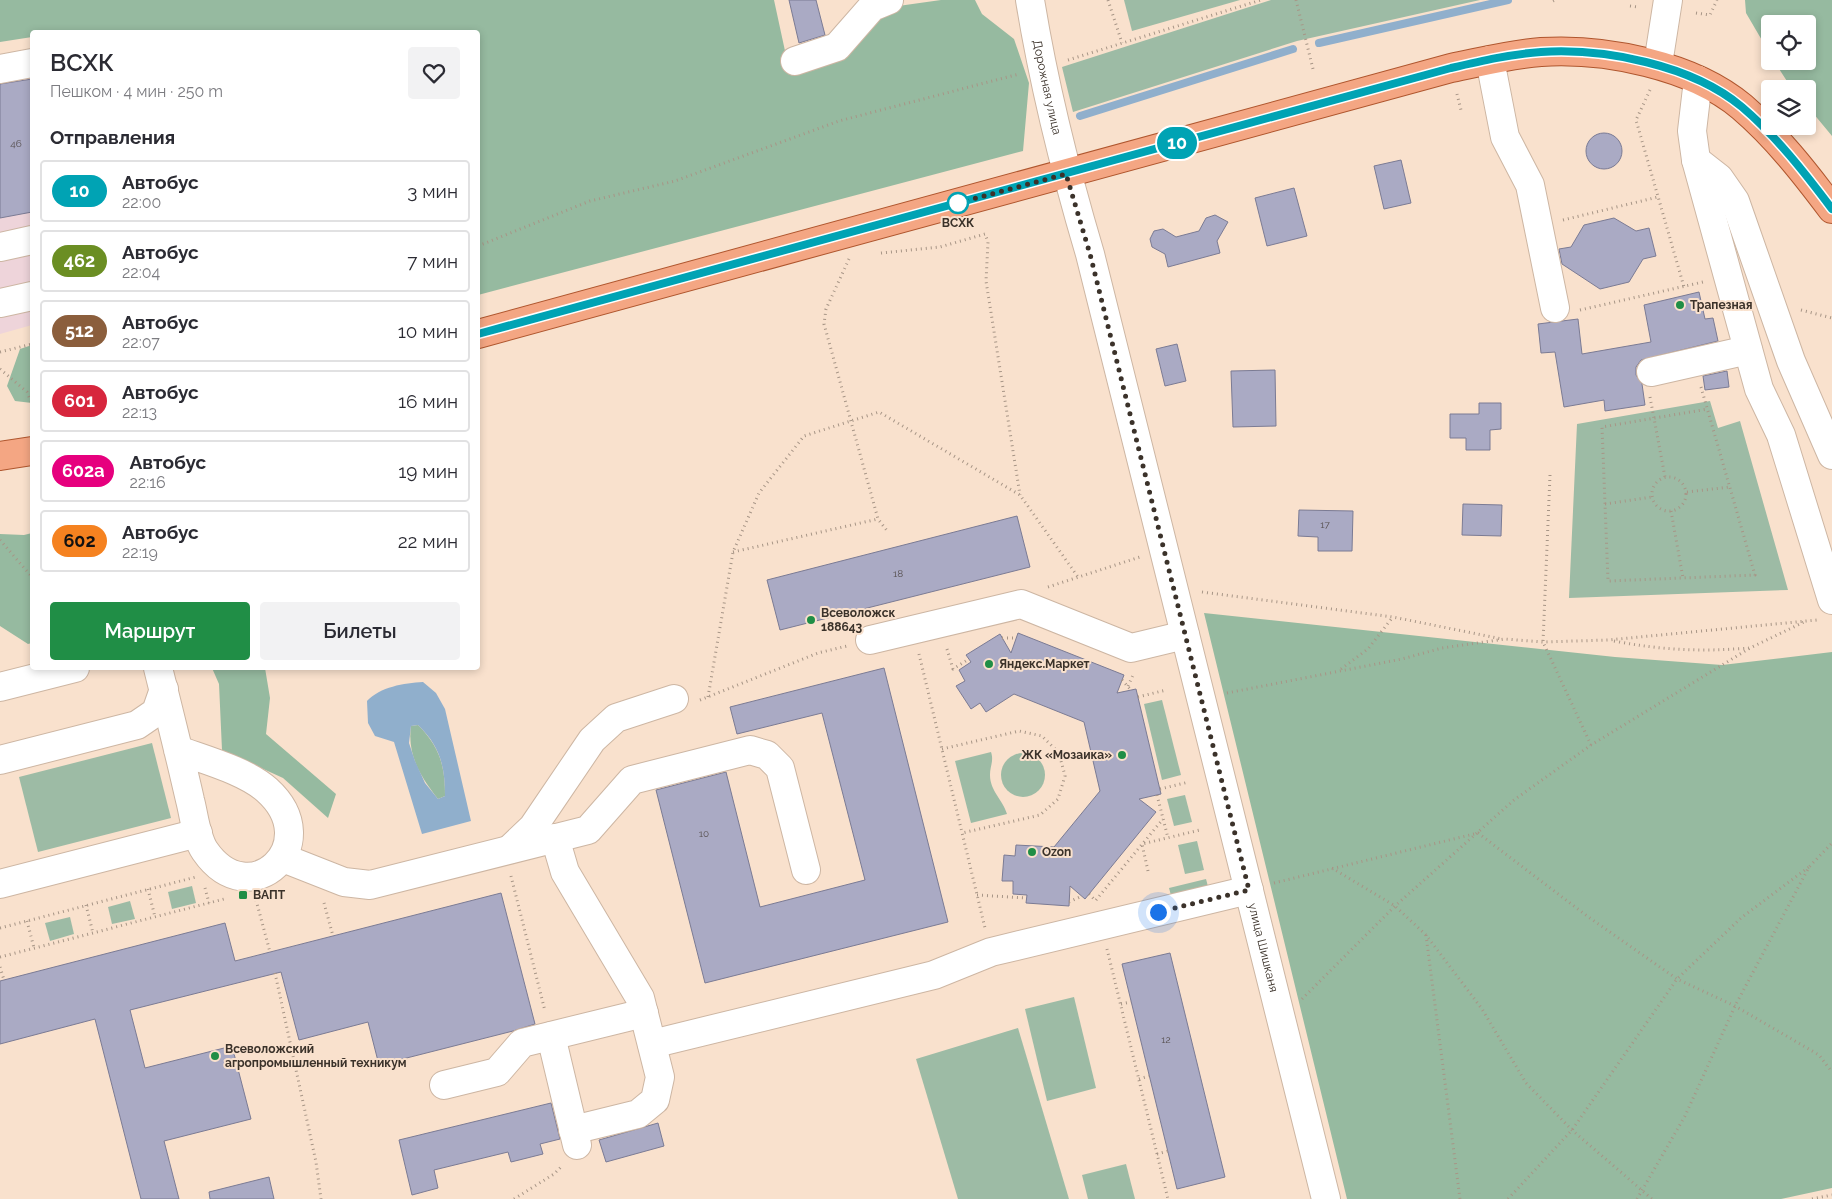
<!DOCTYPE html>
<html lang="ru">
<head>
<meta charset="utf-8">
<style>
  body { margin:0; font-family:Raleway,sans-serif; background:#f2f2f3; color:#2b2b33; height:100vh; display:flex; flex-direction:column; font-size:19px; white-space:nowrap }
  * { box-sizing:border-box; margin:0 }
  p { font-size:16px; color:#7c7c81 }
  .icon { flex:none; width:28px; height:28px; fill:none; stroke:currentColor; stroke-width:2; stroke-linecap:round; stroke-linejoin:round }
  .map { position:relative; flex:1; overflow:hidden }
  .side { position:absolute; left:30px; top:30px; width:450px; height:640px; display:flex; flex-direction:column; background:#fff; border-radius:5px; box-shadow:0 2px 8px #0003 }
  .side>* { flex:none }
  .badge { padding:0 10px; border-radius:16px; font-size:18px; line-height:32px }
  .controls { position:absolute; left:1761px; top:15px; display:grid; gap:10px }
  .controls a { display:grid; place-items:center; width:55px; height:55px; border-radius:5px; background:#fff; box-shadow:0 2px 8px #0003; font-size:25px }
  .you { position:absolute; width:25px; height:25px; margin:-12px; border:4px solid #fff; border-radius:50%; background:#1a73e8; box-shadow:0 0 0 8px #1a73e833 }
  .map>.badge { position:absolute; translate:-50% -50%; box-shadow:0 0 0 2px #fff }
  h2 { padding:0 20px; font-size:19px; line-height:45px }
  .round { display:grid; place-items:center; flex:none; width:52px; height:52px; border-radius:5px; background:#f2f2f3 }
  .headline { display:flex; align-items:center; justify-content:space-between; height:85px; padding:0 20px }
  h1 { font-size:24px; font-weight:600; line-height:38px }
  .cta { display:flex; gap:10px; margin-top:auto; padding:10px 20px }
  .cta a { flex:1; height:58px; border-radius:5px; background:#208e46; color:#fff; font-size:20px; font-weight:600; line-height:58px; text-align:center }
  .cta a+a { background:#f2f2f3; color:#2b2b33 }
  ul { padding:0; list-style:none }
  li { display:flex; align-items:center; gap:15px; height:62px; margin:0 10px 8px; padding:0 10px; border:2px solid #e1e1e2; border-radius:5px }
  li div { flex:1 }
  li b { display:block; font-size:19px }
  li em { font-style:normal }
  li .badge { min-width:55px; font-weight:700; text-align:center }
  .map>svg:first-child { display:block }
</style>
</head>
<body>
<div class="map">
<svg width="1832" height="1199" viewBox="0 0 1832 1199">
  <rect width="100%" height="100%" fill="#f9e1cd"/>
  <polygon fill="#eed4da" points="32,58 32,325 0,334 0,64"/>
  <g fill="#9dbba5">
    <polygon points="1124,0 1240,0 1132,31"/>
    <polygon points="1271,0 1480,0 1297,41 1073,112 1062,67"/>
    <polygon points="1710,401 1718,428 1740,421 1788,590 1569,598 1577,424"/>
    <polygon points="1162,700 1181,775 1162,780 1144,704"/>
    <polygon points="152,743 171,818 38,852 19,777"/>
    <path d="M991,752C994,761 990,766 990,775C990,791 1003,800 1007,814L971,823L955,761Z"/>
    <circle cx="1023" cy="775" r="22"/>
    <polygon points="1185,795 1192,822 1174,826 1167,799"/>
    <polygon points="1197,841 1204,870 1185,874 1178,845"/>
    <polygon points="1206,879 1210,894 1173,903 1169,888"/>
    <polygon points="192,886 196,903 172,909 168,892"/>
    <polygon points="130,901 135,919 112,924 108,907"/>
    <polygon points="70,917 74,934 50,941 45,923"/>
    <polygon points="1074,997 1096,1088 1047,1101 1025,1009"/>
    <polygon points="1018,1028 1069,1199 958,1199 916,1059"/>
    <polygon points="1126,1164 1135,1199 1088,1199 1082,1175"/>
  </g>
  <g fill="#96baa0">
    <path d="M0,0H774L790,74L847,48L884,8L941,0H975L982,14L1014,39L1029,83L1023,151L478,295V32H83C76,28 44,32 32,32V37L0,42Z"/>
    <polygon points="1745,0 1832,0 1832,136 1808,107 1808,89 1792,89 1774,61 1808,61 1808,24 1770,24 1770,54 1746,13"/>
    <polygon points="32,345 32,403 15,401 7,386 20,349"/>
    <polygon points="32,533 32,643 28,644 0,626 0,534 24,535"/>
    <polygon points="1204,613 1615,657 1722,665 1832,652 1832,1188 1781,1199 1347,1199"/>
    <polygon points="212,668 265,668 270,698 266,734 336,794 328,818 283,778 222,750 219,684"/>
    <path d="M418,725C440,747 445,766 445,796L438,799C420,776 407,755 411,726Z"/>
  </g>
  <path fill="#90afcc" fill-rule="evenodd" d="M423,682L436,693L445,709L471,821L422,834L394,742L375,736L368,723L367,701C380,687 404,683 423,682ZM418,725C440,746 445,766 445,796L438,799L425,783L415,761L409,743L411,726Z"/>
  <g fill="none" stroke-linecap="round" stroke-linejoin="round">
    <g stroke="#90afcc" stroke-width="8">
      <polyline points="1319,43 1508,0"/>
      <polyline points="1080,116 1293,49"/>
    </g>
  </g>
  <g fill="#aaaac4" stroke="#7b7b94">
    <polygon points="789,0 816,0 825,35 799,43"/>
    <polygon points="32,79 32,212 0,218 0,84"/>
    <circle cx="1604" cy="151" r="18"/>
    <polygon points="1401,160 1411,203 1384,209 1374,166"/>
    <polygon points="1294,188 1307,236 1267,246 1255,198"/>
    <polygon points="1215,215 1228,222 1217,241 1220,253 1168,267 1165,254 1152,247 1150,239 1154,231 1163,229 1176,237 1199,231 1206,218"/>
    <polygon points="1614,218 1636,231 1649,228 1656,256 1643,259 1629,282 1600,289 1562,264 1559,249 1571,247 1584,225"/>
    <polygon points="1699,292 1705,319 1713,318 1718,341 1641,360 1636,367 1636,375 1642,384 1645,405 1605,411 1604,400 1564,407 1555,352 1541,353 1538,324 1578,319 1582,354 1651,342 1644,305"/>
    <polygon points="1177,344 1186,381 1165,386 1156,349"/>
    <polygon points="1275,370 1276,426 1233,427 1231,371"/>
    <polygon points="1727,371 1729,387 1705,390 1703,376"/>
    <polygon points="1479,403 1501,403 1501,429 1490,430 1490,450 1466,450 1466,438 1450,438 1450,414 1479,414"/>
    <polygon points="1463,504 1502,505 1501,536 1462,535"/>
    <polygon points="1299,510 1353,511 1352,551 1318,551 1318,537 1298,536"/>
    <polygon points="1017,516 1030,567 780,630 767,580"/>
    <polygon points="1018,633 1124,675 1117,693 1136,689 1161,794 1139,799 1156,812 1085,899 1070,886 1069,906 1026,903 1027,895 1013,894 1013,881 1002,881 1004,855 1015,856 1016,845 1054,847 1100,791 1084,722 1014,694 986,712 980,703 971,709 956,686 965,681 959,670 971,662 966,655 1000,634 1011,653"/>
    <polygon points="884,668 948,922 705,983 656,790 726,772 760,907 865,880 822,713 737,734 730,707"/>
    <polygon points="501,893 535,1024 513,1031 379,1065 368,1022 299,1040 281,972 130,1010 145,1068 232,1046 251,1119 164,1141 179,1199 141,1199 95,1019 0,1044 0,981 225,923 235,961"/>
    <polygon points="1170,953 1225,1177 1177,1189 1122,964"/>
    <polygon points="551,1103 560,1139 540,1144 543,1154 511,1162 508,1152 434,1170 438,1188 412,1195 399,1140"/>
    <polygon points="658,1123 664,1146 606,1162 599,1140"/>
    <polygon points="269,1177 274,1199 210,1199 209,1192"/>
  </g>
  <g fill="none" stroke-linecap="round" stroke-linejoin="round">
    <g stroke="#cdb6a3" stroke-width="30">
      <g id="minor">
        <path id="s1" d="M1030,0C1044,86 1065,170 1090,254L1326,1199"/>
        <polyline points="1490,60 1505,137 1530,185 1555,308"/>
        <polyline points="795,61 837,47 872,7 889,0"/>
        <polyline points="1658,64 1668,0"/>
        <polyline points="0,69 32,63"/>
        <polyline points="1698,80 1692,131 1696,160 1759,389 1781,435 1832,600"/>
        <polyline points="1696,160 1719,178 1735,201 1791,361 1832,455"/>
        <polyline points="0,247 32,240"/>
        <polyline points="0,303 32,296"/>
        <polyline points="1651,372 1748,350"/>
        <polyline points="870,640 1021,604 1131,648 1185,635"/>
        <path d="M158,668C169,712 180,756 190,800C194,815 196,838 205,851C250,916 327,844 267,790C246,771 205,760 178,750"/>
        <polyline points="0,687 75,668"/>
        <polyline points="0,760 137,725 156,712 164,689"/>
        <polyline points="555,838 565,872 640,998 660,1077 655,1100 638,1114 573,1130"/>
        <polyline points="510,849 533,827 592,740 616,718 674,699"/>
        <polyline points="283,858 344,882 370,885 588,830 632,780 750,750 767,755 780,768 806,870"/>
        <polyline points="0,884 198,833"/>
        <polyline points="551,1036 577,1145"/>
        <polyline points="652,1044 934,975 991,952 1249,890"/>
        <polyline points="444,1085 497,1072 522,1043 644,1013"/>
      </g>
    </g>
    <g stroke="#af562e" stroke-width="30">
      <g id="major">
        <path d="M478,334L1451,68C1481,62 1511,54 1541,52C1605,48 1692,65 1742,107C1776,136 1805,173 1832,209"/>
        <polyline points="0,456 32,451"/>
      </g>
    </g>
    <g stroke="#a79586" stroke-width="3" stroke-dasharray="1 4" stroke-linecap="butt">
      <polyline points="1108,0 1122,43"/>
      <polyline points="1296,0 1313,69"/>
      <polyline points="1553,1 1555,0"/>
      <polyline points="1630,6 1638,7"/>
      <polyline points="1696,13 1710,15 1717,0"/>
      <polyline points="1068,60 1261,0"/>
      <polyline points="1650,90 1636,120 1684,287"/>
      <polyline points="1457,94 1461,110"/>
      <polyline points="1563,220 1658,197"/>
      <polyline points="478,246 590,201 675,181 839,121 1019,74"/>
      <polyline points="881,253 940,247 985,234 988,242 986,281 1020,495"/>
      <polyline points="849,259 826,309 824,324 878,519 888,532"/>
      <polyline points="1580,310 1703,282"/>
      <polyline points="1801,310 1832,318"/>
      <polyline points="0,352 32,344"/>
      <polyline points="0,369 27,392 32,404"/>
      <polyline points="1701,387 1755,575 1608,581 1602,427 1708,409"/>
      <polyline points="1650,397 1665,477"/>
      <polyline points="1550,475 1543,642 1591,745"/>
      <circle cx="1669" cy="494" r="17"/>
      <polyline points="1687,492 1730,487"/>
      <polyline points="1605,504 1652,497"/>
      <polyline points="1671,511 1683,578"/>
      <polyline points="0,540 32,577"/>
      <polyline points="733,552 878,519"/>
      <polyline points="1048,587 1140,557"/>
      <polyline points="1202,592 1393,617 1502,639"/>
      <polyline points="1002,638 1017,638"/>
      <path d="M1614,641C1661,650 1701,652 1749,648"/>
      <polyline points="947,649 953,669 969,659"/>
      <polyline points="919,654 985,928"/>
      <polyline points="1341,669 1368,649 1392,618"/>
      <polyline points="1122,680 1131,690"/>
      <polyline points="1128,686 1134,673"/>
      <polyline points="1227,693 1402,659 1442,648 1505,639 1543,642 1608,640 1817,620"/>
      <polyline points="708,697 733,552 759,493 804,436 879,412 1020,495 1078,577"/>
      <polyline points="1138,697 1166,690"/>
      <polyline points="700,700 818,653 847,646"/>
      <polyline points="942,749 1019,731 1042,736 1059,753 1065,776 1058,799 1040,815 962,833"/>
      <polyline points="1160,789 1189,782"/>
      <polyline points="1157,795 1168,838"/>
      <polyline points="1332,868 1395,906 1426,935 1482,1009 1526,1083 1572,1130 1652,1199"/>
      <polyline points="1148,871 1142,844 1200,830"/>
      <polyline points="511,876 545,1011"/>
      <polyline points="1274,883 1478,833 1587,916 1677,979 1735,1006 1819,1055 1832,1072"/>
      <polyline points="205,888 209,903"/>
      <polyline points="148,889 155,917"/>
      <polyline points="1089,894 1095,900"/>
      <polyline points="977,895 1026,898"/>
      <polyline points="256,900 270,952"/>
      <polyline points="1096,900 1163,819"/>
      <polyline points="1069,902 1082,896"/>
      <polyline points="324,903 333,936"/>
      <polyline points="86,905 93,933"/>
      <polyline points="27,921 34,948"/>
      <polyline points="0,928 196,877"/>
      <polyline points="1426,935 1460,1199"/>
      <polyline points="1107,949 1168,1199"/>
      <polyline points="0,957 224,899"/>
      <polyline points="0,967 4,980"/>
      <polyline points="275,973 316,1162 321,1199"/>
      <polyline points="1302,999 1395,906 1514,800 1591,745 1750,648 1804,622"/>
      <polyline points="1121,1004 1131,1002"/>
      <polyline points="1139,1079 1149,1076"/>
      <polyline points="1157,1154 1168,1151"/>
      <polyline points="514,1199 554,1174 563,1165"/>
      <polyline points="1508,1199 1572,1130 1677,979 1741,918 1809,867"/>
      <polyline points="1637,1199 1685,1116 1735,1006 1809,867 1832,843"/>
      <polyline points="1812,1199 1832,1195"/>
    </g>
    <use href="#minor" stroke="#fff" stroke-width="28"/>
    <use href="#major" stroke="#f4a683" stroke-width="28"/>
  </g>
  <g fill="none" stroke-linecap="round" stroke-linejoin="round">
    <g stroke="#fff" stroke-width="11">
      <path id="line" d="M478,334L1451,68C1481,61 1511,54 1541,52C1605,48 1692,65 1742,107C1776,136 1805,173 1832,209"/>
    </g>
    <use href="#line" stroke="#00a3b4" stroke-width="8"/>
    <polyline stroke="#3b322a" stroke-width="5" stroke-dasharray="0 9" points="958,203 1066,174 1090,254 1249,890 1158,912"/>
  </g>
  <circle fill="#fff" stroke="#00a3b4" stroke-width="2.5" cx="958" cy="203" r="10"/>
  <g fill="#208e46" stroke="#f9e1cd" stroke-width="2">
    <circle cx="1680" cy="305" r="5"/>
    <circle cx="811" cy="620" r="5"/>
    <circle cx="989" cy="664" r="5"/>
    <circle cx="1122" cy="755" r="5"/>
    <circle cx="1032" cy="852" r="5"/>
    <rect x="238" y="890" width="10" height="10" rx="2.5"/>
    <circle cx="215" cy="1056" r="5"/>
  </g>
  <g text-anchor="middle" stroke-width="4" stroke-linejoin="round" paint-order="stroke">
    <g font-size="10" fill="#575050">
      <text x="16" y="147">46</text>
      <text x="1325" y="528">17</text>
      <text x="898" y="577">18</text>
      <text x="704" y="837">10</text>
      <text x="1166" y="1043">12</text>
    </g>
    <g font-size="12" fill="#3b322a" stroke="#f9e1cd">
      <text dy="4" stroke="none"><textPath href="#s1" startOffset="89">Дорожная улица</textPath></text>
      <text dy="4" stroke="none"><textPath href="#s1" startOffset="976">улица Шишканя</textPath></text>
    </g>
    <g font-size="12" font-weight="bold" fill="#3b322a" stroke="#f9e1cd">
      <text x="958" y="227">ВСХК</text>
    </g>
    <g font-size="12" font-weight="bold" fill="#3b322a" stroke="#f9e1cd" text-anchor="start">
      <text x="1690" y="309">Трапезная</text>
      <text x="821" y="617">Всеволожск<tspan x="821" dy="14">188643</tspan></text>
      <text x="999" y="668">Яндекс.Маркет</text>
      <text x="1112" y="759" text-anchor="end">ЖК «Мозаика»</text>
      <text x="1042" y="856">Ozon</text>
      <text x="253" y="899">ВАПТ</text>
      <text x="225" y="1053">Всеволожский<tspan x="225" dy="14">агропромышленный техникум</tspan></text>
    </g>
  </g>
</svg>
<div class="controls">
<a><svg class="icon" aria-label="locate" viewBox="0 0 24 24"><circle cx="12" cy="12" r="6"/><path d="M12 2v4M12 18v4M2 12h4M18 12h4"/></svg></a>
<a><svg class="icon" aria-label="layers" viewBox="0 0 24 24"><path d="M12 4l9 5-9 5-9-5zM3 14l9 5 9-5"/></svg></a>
</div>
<div class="you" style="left:1158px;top:912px"></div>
<b class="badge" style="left:1177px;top:143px;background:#00a3b4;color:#fff">10</b>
<section class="side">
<div class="headline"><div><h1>ВСХК</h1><p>Пешком · 4 мин · 250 m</p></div><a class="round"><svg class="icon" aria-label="heart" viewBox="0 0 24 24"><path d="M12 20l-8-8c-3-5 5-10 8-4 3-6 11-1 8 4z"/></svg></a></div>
<h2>Отправления</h2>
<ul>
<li><span class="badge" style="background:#00a3b4;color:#fff">10</span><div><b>Автобус</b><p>22:00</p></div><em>3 мин</em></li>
<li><span class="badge" style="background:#6b8e23;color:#fff">462</span><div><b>Автобус</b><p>22:04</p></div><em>7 мин</em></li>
<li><span class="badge" style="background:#8b5e3c;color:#fff">512</span><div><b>Автобус</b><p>22:07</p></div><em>10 мин</em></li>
<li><span class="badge" style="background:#d7263d;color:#fff">601</span><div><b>Автобус</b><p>22:13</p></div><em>16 мин</em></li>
<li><span class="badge" style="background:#e6007e;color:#fff">602а</span><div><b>Автобус</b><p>22:16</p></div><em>19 мин</em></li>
<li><span class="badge" style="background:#f58220;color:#111">602</span><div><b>Автобус</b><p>22:19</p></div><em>22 мин</em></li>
</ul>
<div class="cta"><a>Маршрут</a><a>Билеты</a></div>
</section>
</div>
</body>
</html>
